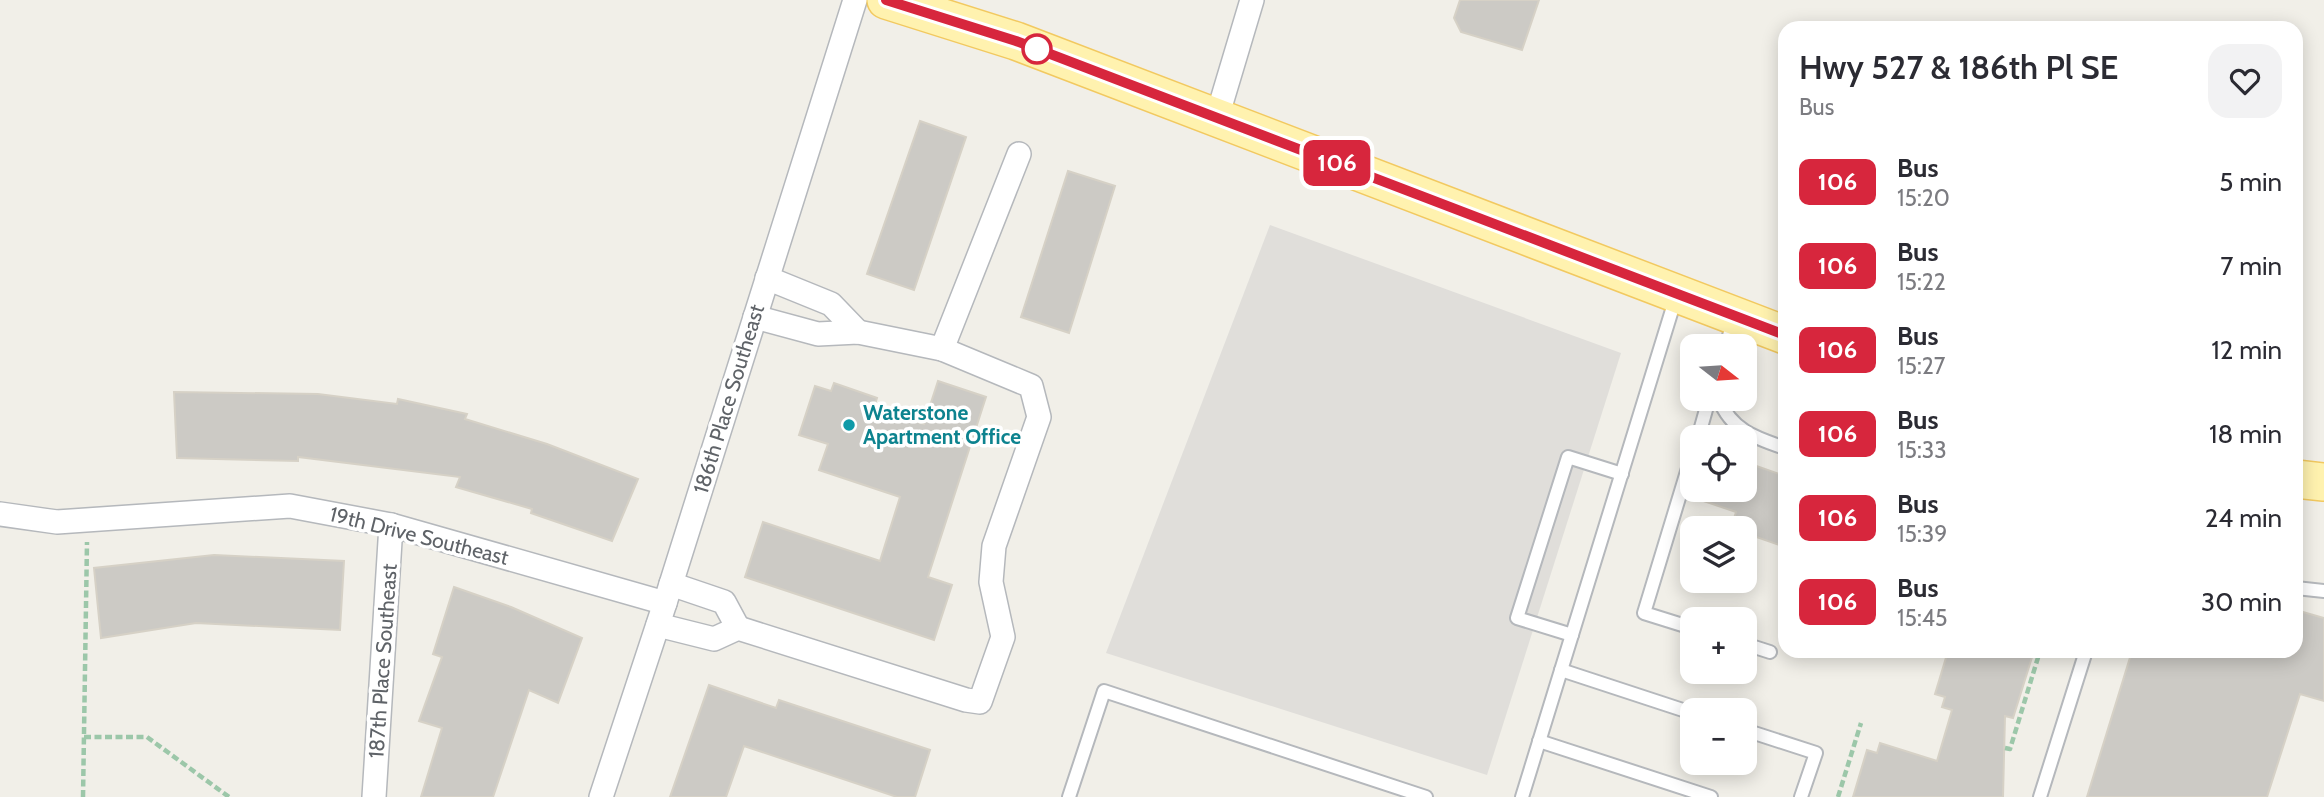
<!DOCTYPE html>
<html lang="en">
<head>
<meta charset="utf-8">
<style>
  body { margin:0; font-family:Cabin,sans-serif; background:#f2f2f3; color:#2b2b33; height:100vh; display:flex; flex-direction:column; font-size:26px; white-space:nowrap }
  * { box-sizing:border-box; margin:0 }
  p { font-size:23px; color:#7c7c81 }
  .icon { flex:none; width:38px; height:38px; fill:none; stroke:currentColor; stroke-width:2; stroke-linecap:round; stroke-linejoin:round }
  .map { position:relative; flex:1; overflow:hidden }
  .side { position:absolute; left:1778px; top:21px; width:525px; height:637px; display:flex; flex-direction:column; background:#fff; border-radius:21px; box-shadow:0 4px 18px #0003 }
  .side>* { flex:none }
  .badge { padding:0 14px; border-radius:10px; font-size:24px; line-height:46px }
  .needle { width:46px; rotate:107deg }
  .fabs { position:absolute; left:1680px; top:334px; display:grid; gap:14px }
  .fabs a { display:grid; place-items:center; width:77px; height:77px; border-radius:14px; background:#fff; box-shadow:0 4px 18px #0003; font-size:35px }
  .map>.badge { position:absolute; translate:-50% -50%; box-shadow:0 0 0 4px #fff }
  .round { display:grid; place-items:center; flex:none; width:74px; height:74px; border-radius:21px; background:#f2f2f3 }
  .overview { display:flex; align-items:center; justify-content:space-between; height:119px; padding:0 21px }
  h1 { font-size:33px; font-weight:600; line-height:52px }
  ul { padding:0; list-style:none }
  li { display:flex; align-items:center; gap:21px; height:84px; padding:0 21px }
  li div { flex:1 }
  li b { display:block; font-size:26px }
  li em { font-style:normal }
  li .badge { min-width:77px; font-weight:700; text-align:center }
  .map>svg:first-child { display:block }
</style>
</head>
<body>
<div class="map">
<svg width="2324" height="797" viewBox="0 0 2324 797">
  <rect width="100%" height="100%" fill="#f1efe8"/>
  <polygon fill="#e0deda" points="1270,225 1621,353 1487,775 1106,653"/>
  <g fill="#cccac5" stroke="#d6d1c6" stroke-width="2">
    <polygon points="1460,0 1539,0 1522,50 1461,32 1454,18"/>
    <polygon points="920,121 966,137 914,290 867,274"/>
    <polygon points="1068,171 1115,186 1069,333 1021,317"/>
    <polygon points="938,381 986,397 928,577 952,585 934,640 745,577 763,522 880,561 900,497 819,470 828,444 799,435 815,386 831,391 834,383 877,398 874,408 924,424"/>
    <polygon points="174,392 318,394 397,404 398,399 467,414 465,419 547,444 638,479 612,541 531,513 532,509 456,487 460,477 298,457 298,461 177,458"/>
    <polygon points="1745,462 1785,476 1785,547 1745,533 1745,528 1731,528 1736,512 1689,496 1691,490 1745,490"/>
    <polygon points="214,555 344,561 340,630 196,623 101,638 94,568"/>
    <polygon points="454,587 511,607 582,638 558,703 529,690 493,797 421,797 442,728 419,721 442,657 433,654"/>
    <polygon points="2296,610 2324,618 2324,701 2300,694 2267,797 2087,797 2132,651 2296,651"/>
    <polygon points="1948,651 2034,651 2013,718 2005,716 2003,797 1853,797 1867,750 1877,753 1880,743 1937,761 1952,710 1942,707 1945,697 1935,694"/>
    <polygon points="709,685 776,708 779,700 930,750 915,797 897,797 744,746 726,797 670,797"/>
  </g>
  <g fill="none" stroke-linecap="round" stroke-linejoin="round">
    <g stroke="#b5b8bc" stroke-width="16">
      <g id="lane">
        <polyline points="1726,346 1734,319"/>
        <path d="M1719,399C1731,430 1755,438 1785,448"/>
        <polyline points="1698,438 1709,399"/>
        <polyline points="1692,455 1644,613 1692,628"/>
        <polyline points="2296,588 2324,591"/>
        <polyline points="1572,635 1517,618 1568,457 1622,474"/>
        <polyline points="1745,644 1770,652"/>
        <polyline points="1561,670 1692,713"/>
        <polyline points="1745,730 1816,753 1801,797"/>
        <polyline points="1539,741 1711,797"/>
        <polyline points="1069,797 1104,691 1426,797"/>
        <polyline points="1522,797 1676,297"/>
        <polyline points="2040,797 2086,651"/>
      </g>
    </g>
    <g stroke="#b5b8bc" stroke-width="26">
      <g id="street">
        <polyline points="1217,117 1252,0"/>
        <polyline points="767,278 831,304 858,332"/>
        <polyline points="942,349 1019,154"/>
        <polyline points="0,514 57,522 290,506 391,525 665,603"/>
        <polyline points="671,584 724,602 738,628"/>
        <polyline points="658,625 714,639 738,628 966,700 980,702 1003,637 991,582 994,546 1039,417 1031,386 942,349 858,332 818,334 755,317"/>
        <polyline points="374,797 391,525"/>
        <polyline points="601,797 665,603 855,0"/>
      </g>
    </g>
    <g stroke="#f2c960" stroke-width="40">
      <g id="primary">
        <polyline points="886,0 1016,41 1785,335"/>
        <polyline points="2296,479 2324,482"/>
      </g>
    </g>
    <g stroke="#9cc7a9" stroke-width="4.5" stroke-dasharray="7 3.5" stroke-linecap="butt">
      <polyline points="84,737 147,737 229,797"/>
      <polyline points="2005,748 2010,749 2040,651"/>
      <polyline points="83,797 87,542"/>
      <polyline points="1838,797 1861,723"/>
    </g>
    <use href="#lane" stroke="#fff" stroke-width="12"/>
    <use href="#street" stroke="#fff" stroke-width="23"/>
    <use href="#primary" stroke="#fff2af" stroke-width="37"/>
  </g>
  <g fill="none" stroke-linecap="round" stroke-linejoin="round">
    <g stroke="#fff" stroke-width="16">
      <polyline id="line" points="886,0 1016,41 1785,335"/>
    </g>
    <use href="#line" stroke="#d7263d" stroke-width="10"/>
  </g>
  <circle fill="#fff" stroke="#d7263d" stroke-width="3.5" cx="1037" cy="49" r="14"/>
  <circle fill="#0f9aa8" stroke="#fff" stroke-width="2.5" cx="849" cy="425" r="7"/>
  <g text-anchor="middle" stroke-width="7" stroke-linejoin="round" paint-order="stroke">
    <g font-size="21" fill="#5f6368" stroke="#fff">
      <text transform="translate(729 399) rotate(-73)" y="7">186th Place Southeast</text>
      <text transform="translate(419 536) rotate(14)" y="7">19th Drive Southeast</text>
      <text transform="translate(383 661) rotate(-86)" y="7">187th Place Southeast</text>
    </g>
    <g font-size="21" font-weight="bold" fill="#0d838f" stroke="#fff" text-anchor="start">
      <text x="863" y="420">Waterstone<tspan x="863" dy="24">Apartment Office</tspan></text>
    </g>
  </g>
</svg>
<div class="fabs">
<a><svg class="needle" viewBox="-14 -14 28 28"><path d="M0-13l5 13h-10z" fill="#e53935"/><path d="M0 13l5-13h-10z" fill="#7c7c81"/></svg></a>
<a><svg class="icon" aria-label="locate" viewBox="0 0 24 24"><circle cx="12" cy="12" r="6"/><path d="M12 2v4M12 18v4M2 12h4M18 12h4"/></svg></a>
<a><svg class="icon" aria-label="layers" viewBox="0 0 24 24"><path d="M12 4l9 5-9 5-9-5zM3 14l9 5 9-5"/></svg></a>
<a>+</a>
<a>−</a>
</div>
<b class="badge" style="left:1337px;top:163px;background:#d7263d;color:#fff">106</b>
<section class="side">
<div class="overview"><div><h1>Hwy 527 &amp; 186th Pl SE</h1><p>Bus</p></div><a class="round"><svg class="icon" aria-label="heart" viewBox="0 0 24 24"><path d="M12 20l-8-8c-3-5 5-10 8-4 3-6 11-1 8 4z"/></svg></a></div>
<ul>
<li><span class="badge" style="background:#d7263d;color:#fff">106</span><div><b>Bus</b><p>15:20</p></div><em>5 min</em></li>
<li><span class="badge" style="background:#d7263d;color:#fff">106</span><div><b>Bus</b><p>15:22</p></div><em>7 min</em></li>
<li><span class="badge" style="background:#d7263d;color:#fff">106</span><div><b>Bus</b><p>15:27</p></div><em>12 min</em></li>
<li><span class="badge" style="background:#d7263d;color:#fff">106</span><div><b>Bus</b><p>15:33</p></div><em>18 min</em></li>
<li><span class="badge" style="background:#d7263d;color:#fff">106</span><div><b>Bus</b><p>15:39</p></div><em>24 min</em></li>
<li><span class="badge" style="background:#d7263d;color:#fff">106</span><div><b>Bus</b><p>15:45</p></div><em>30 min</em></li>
</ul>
</section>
</div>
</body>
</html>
